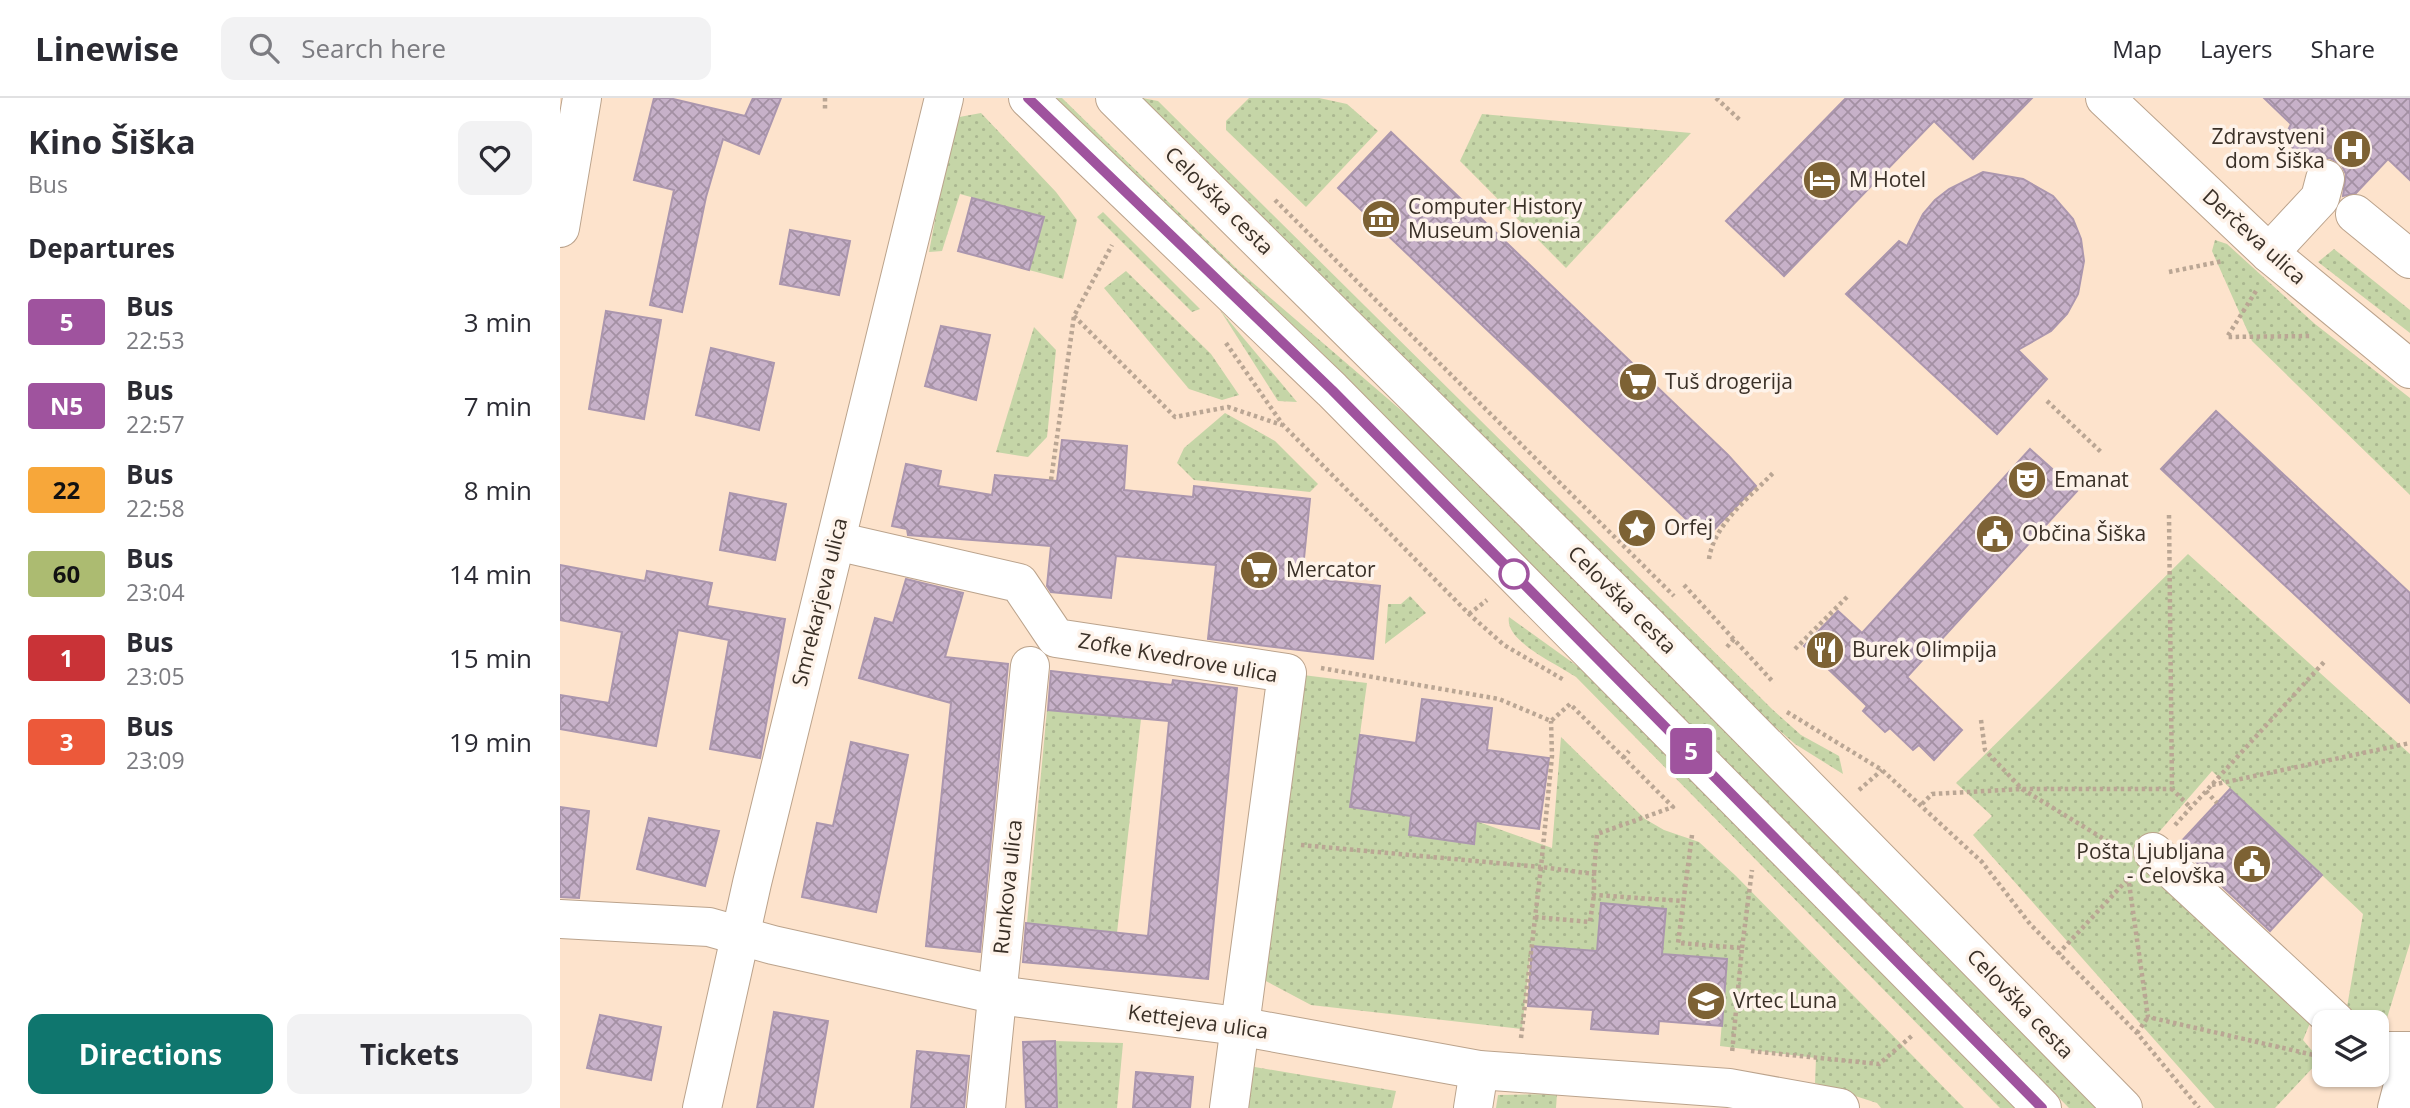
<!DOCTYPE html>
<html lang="en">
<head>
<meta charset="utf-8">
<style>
  body { margin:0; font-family:"Open Sans",sans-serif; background:#f2f2f3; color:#2b2b33; height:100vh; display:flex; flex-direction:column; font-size:26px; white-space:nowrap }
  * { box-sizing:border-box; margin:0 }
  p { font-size:23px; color:#7c7c81 }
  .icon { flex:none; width:38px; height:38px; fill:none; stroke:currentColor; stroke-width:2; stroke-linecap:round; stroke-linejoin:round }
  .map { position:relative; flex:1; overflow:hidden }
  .sheet { display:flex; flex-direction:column; background:#fff; width:560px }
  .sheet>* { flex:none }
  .badge { padding:0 14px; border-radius:5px; font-size:24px; line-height:46px }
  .controls { position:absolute; left:1752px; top:912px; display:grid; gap:14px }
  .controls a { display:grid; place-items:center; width:77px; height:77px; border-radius:14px; background:#fff; box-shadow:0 2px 5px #0004; font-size:35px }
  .map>.badge { position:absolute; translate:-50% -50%; box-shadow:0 0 0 4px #fff }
  h2 { padding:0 28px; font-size:26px; line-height:63px }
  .round { display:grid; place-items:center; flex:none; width:74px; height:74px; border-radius:14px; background:#f2f2f3 }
  .overview { display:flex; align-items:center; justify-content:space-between; height:119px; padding:0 28px }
  h1 { font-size:33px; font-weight:700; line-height:52px }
  .action { display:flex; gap:14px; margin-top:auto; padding:14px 28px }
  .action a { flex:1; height:80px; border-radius:14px; background:#0f766e; color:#fff; font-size:28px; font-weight:700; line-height:80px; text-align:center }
  .action a+a { background:#f2f2f3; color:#2b2b33 }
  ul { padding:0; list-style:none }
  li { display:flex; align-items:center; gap:21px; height:84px; padding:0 28px }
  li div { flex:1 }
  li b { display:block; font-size:26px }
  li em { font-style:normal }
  li .badge { min-width:77px; font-weight:700; text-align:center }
  header { display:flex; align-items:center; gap:42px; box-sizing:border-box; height:98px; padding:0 35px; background:#fff; border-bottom:2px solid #e1e1e2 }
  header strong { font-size:33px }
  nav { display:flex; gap:38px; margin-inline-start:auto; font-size:24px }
  .search { width:490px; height:63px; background:#f2f2f3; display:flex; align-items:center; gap:18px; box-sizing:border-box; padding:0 24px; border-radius:14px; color:#7c7c81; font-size:26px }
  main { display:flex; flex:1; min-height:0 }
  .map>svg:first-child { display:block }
</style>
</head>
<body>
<header>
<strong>Linewise</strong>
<div class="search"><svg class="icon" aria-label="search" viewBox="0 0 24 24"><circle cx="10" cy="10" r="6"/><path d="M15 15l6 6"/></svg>Search here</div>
<nav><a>Map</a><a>Layers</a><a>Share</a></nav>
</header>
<main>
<section class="sheet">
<div class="overview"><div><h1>Kino Šiška</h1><p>Bus</p></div><a class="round"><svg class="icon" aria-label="heart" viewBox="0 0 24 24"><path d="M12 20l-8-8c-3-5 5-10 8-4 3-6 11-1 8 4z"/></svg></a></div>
<h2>Departures</h2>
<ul>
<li><span class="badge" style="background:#9f539e;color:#fff">5</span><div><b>Bus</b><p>22:53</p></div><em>3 min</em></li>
<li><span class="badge" style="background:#9f539e;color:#fff">N5</span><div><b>Bus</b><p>22:57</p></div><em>7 min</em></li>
<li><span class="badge" style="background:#f7a73a;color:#111">22</span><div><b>Bus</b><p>22:58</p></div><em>8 min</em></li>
<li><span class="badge" style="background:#acbb71;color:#111">60</span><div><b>Bus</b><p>23:04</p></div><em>14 min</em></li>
<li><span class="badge" style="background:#c93337;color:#fff">1</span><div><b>Bus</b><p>23:05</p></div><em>15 min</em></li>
<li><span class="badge" style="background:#ec593a;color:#fff">3</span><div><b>Bus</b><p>23:09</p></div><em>19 min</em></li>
</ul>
<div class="action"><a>Directions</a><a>Tickets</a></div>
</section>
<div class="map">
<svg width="1850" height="1010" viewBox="0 0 1850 1010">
  <defs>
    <pattern id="grass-dots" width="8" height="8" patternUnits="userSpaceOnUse" patternTransform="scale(1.75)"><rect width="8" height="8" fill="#c5d5a7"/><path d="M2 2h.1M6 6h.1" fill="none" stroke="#aab790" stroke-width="1.8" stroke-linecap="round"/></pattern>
    <pattern id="building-cross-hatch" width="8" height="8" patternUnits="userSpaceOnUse" patternTransform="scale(1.75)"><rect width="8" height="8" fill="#c7b1c9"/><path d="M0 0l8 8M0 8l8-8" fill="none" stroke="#a390a3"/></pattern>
  </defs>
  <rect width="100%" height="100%" fill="#fde3cc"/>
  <g fill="url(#grass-dots)">
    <polygon points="496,0 502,0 678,172 870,337 1341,810 1536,1010 1509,1010 763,256"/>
    <polygon points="582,0 598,3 1213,612 1241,637 1279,658 1283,676 1235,646 1205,620"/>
    <polygon points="689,0 759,0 787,6 818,33 746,109 666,32 666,23"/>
    <polygon points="421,15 496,94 517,122 503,181 469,172 483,119 400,96 382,153 369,154 394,20"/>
    <polygon points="922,16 1131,35 1006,170 900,63"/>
    <polygon points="543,114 640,211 632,214 537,119"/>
    <polygon points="1655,142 1667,146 1755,226 1850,300 1850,397 1692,243 1652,153"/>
    <polygon points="1774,151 1850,212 1850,235 1758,164"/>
    <polygon points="566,173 651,256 679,297 662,302 629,291 544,190"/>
    <polygon points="660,212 737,304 718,303"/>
    <polygon points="474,229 496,252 487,339 468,359 436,354"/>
    <polygon points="665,315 715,343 758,386 750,394 634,382 617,365 624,350"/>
    <polygon points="1628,456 1850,656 1850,845 1820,943 1817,940 1816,924 1797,924 1786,915 1803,816 1652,673 1580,756 1752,920 1743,942 1760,962 1715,1010 1655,1010 1413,737 1432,718 1396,685"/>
    <polygon points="850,498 866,515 825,546 828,506 841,506"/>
    <path d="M949,519L1020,570L1456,1010H1440L1016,579C997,566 944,543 949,519Z"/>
    <polygon points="727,575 807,585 790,709 851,718 849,737 913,745 916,723 992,750 1001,639 1085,721 1104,732 1139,744 1176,778 1404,1010 1321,1010 1317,1005 1255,985 1256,960 1160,948 1167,861 1102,856 1106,811 1041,806 1037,853 971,849 962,931 751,907 704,882"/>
    <polygon points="487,612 581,621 557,835 467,825"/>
    <polygon points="495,943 563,945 557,1010 497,1010"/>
    <polygon points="683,967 836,993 832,1010 678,1010"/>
    <polygon points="997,996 996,1010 936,1010 938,997"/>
  </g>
  <g fill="url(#building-cross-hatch)" stroke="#ab96ae" stroke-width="2">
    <polygon points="94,0 109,0 185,18 193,0 221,0 199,56 163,41 146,99 122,214 90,207 114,92 74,82"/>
    <polygon points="1286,0 1472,0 1413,61 1374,23 1224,178 1166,123"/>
    <polygon points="1704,0 1850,0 1850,82 1828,61 1796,95 1783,98 1786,76 1781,66 1770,60 1759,60 1749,66 1724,41 1731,26"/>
    <polygon points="831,34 1168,357 1196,388 1146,440 778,90"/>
    <polygon points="1423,74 1463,81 1493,98 1513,121 1521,141 1524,163 1518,196 1507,216 1491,233 1458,252 1487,281 1437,336 1286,196 1339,143 1347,148 1363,116 1375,102 1389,91"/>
    <polygon points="412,100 484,119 469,172 398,153"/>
    <polygon points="230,132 290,143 279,197 220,186"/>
    <polygon points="46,213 101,222 84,321 29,311"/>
    <polygon points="381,228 430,237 416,302 365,288"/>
    <polygon points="151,250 214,265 199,332 136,317"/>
    <polygon points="1656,313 1850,495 1850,605 1601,371"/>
    <polygon points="502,342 567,348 564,392 633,399 634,388 750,401 742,480 820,488 813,561 648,541 656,467 556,458 551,500 491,494 487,488 491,448 348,437 347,431 332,428 346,366 381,373 378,388 432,397 435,377 497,383"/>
    <polygon points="1470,351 1517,393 1347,579 1402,632 1374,662 1359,647 1353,652 1330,630 1325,634 1303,613 1307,608 1244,548 1278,513 1302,535"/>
    <polygon points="170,395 226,406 215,462 160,452"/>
    <polygon points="0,467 85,483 87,473 152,485 147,508 225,521 200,660 150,651 169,542 118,532 96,648 0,631 0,597 49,605 62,534 0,522"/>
    <polygon points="346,481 403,495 385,559 448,566 420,854 366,848 391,605 299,580 315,520 333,525"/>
    <polygon points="491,573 612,587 613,582 677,590 648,881 463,864 466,825 588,838 609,623 488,612"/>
    <polygon points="862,601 932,610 927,652 989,660 979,731 916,723 914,746 849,737 851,718 790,709 800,637 856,645"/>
    <polygon points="291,644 348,657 316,814 242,799 257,725 273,728"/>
    <polygon points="1670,691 1762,777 1710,833 1618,747"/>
    <polygon points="0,709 29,713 19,800 0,799"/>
    <polygon points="89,720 159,733 145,788 77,771"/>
    <polygon points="1041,805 1106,811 1102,856 1167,861 1162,928 1099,923 1098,936 1031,931 1033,912 968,908 972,848 1037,853"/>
    <polygon points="214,914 268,923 253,1010 197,1010"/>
    <polygon points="40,917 101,929 91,982 27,970"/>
    <polygon points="495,943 497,1010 466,1010 463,944"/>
    <polygon points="357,953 409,958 404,1010 351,1010"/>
    <polygon points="576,974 633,979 630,1010 573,1010"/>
  </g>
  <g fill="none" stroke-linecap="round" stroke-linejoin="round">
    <g stroke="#bba38c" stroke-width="40">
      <g id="minor">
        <polyline points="1545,0 1709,155 1850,271"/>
        <polyline points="1795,116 1850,161"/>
        <polyline points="0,130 22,0"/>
        <polyline points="1709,155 1760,100 1765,81"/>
        <polyline points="276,443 459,485 496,540 727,575 669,1010"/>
        <polyline points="1593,754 1776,924"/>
        <polyline points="0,821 149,829 213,847 438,897 678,928 919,972 1169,990 1280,1010"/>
        <polyline points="1816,953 1850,953"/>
        <polyline points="142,1010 192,785 384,0"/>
        <polyline points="426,1010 470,568"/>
        <polyline points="913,1010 919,972"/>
        <polyline points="1837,1010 1850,961"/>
      </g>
    </g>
    <g stroke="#bba38c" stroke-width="40">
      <g id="major">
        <polyline points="468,0 772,292 1482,1010"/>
        <polyline points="555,0 1086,526 1563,1010"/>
      </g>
    </g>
    <g stroke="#baa694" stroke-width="4.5" stroke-dasharray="3.5 3.5" stroke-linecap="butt">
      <polyline points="265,0 265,14"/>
      <polyline points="1156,0 1180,22"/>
      <polyline points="715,102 1114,498"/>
      <polyline points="1609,174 1663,163"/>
      <polyline points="1696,193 1667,239 1752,238"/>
      <polyline points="514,218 615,319 668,309 722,327"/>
      <polyline points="666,245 723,327 909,516 944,547 1004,582"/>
      <polyline points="1487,303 1541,354"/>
      <polyline points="491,382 514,218 552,147"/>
      <polyline points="1609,417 1612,691 1630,709"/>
      <path d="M1149,461C1154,426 1189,400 1213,375"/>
      <polyline points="1124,487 1214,585"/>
      <polyline points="909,516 927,502"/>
      <polyline points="1167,549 1174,541"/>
      <polyline points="1235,551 1288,498"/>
      <polyline points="761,570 939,601 991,623 1010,606 1113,709 1037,736 1034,776"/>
      <polyline points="1227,614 1322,672 1422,764 1470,826 1577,935 1639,1010"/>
      <polyline points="1421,622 1425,652 1462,691 1557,749"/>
      <polyline points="1063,660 1069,653"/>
      <polyline points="1652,687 1850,645"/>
      <polyline points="1299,692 1322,672"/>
      <polyline points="1646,693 1657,705"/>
      <polyline points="1362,706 1372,696 1462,691 1612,691"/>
      <polyline points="1615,727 1765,563"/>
      <polyline points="1132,737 1118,845 1182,850 1172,955"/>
      <polyline points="741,747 981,769 992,658 991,623"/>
      <polyline points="1569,785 1588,919 1758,958"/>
      <polyline points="975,819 1030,824 1034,797"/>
      <polyline points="1182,850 1192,772"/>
      <polyline points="1498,856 1568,781"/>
      <polyline points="1577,935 1588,919"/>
      <polyline points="961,940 981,769 1034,776 1034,797 1123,803"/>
      <polyline points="1191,953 1319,966 1354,936"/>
    </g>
    <use href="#minor" stroke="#fff" stroke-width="38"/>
    <use href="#major" stroke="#fff" stroke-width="38"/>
  </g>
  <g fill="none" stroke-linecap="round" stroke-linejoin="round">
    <g stroke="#fff" stroke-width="16">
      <polyline id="line" points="468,0 772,292 1482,1010"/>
    </g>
    <use href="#line" stroke="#9f539e" stroke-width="10"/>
  </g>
  <defs>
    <g id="hospital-disc" transform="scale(2.0125)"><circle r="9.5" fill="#7d6234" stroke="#fef3ea"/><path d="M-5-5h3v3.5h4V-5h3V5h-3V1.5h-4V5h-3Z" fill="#fff"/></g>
    <g id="hotel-disc" transform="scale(2.0125)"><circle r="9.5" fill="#7d6234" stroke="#fef3ea"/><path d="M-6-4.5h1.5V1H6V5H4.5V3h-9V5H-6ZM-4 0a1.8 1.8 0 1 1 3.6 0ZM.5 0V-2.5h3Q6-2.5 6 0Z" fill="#fff"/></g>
    <g id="museum-disc" transform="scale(2.0125)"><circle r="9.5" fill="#7d6234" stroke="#fef3ea"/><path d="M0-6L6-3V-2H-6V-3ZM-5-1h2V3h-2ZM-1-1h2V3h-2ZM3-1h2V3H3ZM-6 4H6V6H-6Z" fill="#fff"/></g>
    <g id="supermarket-disc" transform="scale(2.0125)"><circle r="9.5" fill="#7d6234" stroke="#fef3ea"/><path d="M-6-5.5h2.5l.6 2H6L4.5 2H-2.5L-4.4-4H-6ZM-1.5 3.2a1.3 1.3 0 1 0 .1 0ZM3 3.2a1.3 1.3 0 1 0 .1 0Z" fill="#fff"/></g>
    <g id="theatre-disc" transform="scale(2.0125)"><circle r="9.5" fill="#7d6234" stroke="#fef3ea"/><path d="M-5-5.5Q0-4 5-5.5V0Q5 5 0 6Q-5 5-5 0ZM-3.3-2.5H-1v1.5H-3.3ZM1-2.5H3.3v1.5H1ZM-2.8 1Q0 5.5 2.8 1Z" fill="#fff"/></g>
    <g id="sight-disc" transform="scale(2.0125)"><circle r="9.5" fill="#7d6234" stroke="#fef3ea"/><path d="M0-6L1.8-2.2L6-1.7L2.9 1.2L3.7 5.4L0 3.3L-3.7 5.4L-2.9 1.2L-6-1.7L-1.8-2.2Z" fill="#fff"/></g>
    <g id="civic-disc" transform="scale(2.0125)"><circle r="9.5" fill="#7d6234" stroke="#fef3ea"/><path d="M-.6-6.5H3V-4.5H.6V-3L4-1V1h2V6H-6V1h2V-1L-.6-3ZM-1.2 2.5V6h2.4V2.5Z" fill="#fff"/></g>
    <g id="restaurant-disc" transform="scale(2.0125)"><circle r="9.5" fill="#7d6234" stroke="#fef3ea"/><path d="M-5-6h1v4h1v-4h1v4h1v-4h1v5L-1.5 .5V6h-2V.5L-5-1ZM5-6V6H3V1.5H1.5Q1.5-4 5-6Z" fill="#fff"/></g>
    <g id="school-disc" transform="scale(2.0125)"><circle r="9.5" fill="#7d6234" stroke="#fef3ea"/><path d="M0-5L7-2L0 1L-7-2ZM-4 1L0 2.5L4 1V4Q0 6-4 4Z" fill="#fff"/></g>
  </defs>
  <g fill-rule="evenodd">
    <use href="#hospital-disc" x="1792" y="51"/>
    <use href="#hotel-disc" x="1262" y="82"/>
    <use href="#museum-disc" x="821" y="121"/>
    <use href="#supermarket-disc" x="1078" y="284"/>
    <use href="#theatre-disc" x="1467" y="382"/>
    <use href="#sight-disc" x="1077" y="430"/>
    <use href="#civic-disc" x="1435" y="436"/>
    <use href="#supermarket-disc" x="699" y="472"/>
    <use href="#restaurant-disc" x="1265" y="552"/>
    <use href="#civic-disc" x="1692" y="766"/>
    <use href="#school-disc" x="1146" y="903"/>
  </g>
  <circle fill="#fff" stroke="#9f539e" stroke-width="3.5" cx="954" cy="476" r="14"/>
  <g text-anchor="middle" stroke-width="7" stroke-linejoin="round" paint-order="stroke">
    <g font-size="21" fill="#3a3027" stroke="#fef3ea" text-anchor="start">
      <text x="1765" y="46" text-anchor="end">Zdravstveni<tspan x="1765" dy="24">dom Šiška</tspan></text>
      <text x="1289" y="89">M Hotel</text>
      <text x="848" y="116">Computer History<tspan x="848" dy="24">Museum Slovenia</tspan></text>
      <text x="1105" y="291">Tuš drogerija</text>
      <text x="1494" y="389">Emanat</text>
      <text x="1104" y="437">Orfej</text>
      <text x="1462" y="443">Občina Šiška</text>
      <text x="726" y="479">Mercator</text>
      <text x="1292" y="559">Burek Olimpija</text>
      <text x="1665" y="761" text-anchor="end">Pošta Ljubljana<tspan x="1665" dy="24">- Celovška</tspan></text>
      <text x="1173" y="910">Vrtec Luna</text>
    </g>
    <g font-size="21" fill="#3a3027" stroke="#fef3ea">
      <text transform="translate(659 103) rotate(45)" y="7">Celovška cesta</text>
      <text transform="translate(1694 139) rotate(42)" y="7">Derčeva ulica</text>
      <text transform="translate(1062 502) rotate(45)" y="7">Celovška cesta</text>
      <text transform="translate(260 504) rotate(-76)" y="7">Smrekarjeva ulica</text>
      <text transform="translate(618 560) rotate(10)" y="7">Zofke Kvedrove ulica</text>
      <text transform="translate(448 789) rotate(-84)" y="7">Runkova ulica</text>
      <text transform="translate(1460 906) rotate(46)" y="7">Celovška cesta</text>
      <text transform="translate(638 924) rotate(8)" y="7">Kettejeva ulica</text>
    </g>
  </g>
</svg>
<div class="controls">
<a><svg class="icon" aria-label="layers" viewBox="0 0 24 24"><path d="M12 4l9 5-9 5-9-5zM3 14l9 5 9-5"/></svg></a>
</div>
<b class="badge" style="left:1131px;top:653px;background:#9f539e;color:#fff">5</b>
</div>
</main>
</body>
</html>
